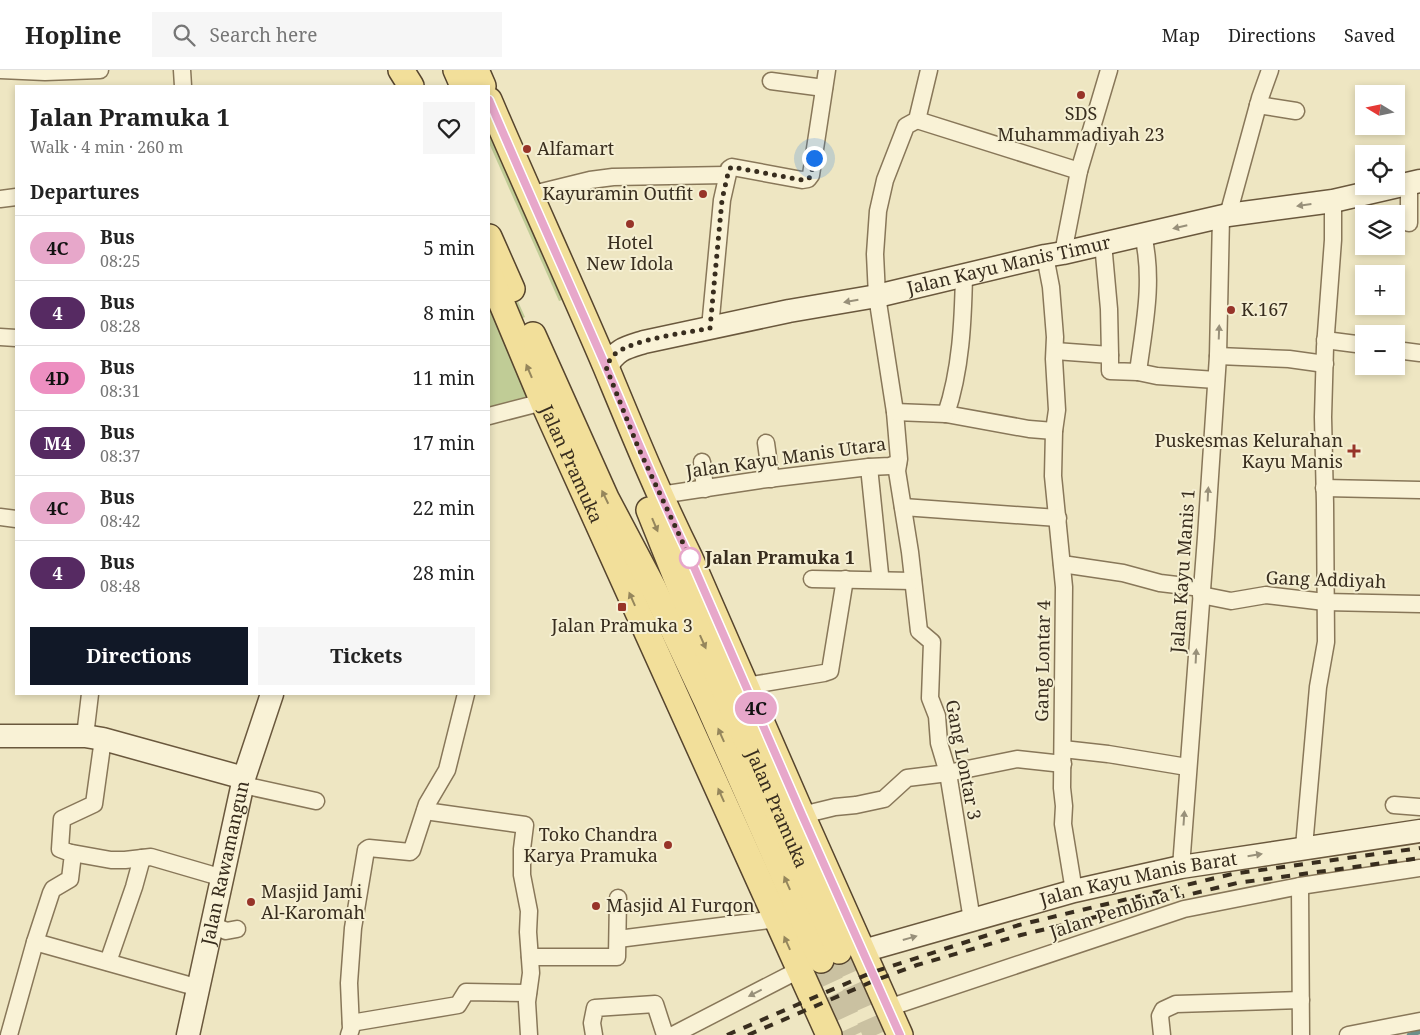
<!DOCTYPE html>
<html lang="en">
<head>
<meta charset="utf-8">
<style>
  body { margin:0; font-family:"Noto Serif",serif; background:#f6f6f6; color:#222; height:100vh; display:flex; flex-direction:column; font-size:19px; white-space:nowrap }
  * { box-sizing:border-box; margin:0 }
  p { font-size:16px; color:#767676 }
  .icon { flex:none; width:28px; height:28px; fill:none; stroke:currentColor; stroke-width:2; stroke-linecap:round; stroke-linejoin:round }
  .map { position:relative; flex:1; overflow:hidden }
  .panel { position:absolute; left:15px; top:15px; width:475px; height:610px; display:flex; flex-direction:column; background:#fff; border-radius:0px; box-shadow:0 2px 8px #0003 }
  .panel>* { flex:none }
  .badge { padding:0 10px; border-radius:16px; font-size:18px; line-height:32px }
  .needle { width:32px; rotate:280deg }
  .buttons { position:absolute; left:1355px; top:15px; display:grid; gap:10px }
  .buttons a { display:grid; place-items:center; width:50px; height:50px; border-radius:0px; background:#fff; box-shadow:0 2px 8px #0003; font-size:25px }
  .you { position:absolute; width:25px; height:25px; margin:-12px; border:4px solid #fff; border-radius:50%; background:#1a73e8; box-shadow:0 0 0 8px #1a73e833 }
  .map>.badge { position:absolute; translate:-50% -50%; box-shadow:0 0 0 2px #fff }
  h2 { padding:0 15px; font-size:19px; line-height:45px }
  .round { display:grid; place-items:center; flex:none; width:52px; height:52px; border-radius:0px; background:#f6f6f6 }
  .overview { display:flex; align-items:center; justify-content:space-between; height:85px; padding:0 15px }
  h1 { font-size:24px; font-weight:700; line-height:38px }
  .primary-button { display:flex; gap:10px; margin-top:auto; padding:10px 15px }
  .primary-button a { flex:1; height:58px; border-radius:0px; background:#111827; color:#fff; font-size:20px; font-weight:700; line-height:58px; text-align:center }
  .primary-button a+a { background:#f6f6f6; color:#222 }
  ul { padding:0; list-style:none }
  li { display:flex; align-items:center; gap:15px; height:65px; padding:0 15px; border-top:1px solid #e0e0e0 }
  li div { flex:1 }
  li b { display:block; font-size:19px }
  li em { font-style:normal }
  li .badge { min-width:55px; font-weight:700; text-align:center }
  header { display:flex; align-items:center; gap:30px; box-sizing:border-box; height:70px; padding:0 25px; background:#fff; border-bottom:1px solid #e0e0e0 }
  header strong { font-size:24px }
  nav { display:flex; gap:28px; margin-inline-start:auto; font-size:18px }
  .search { width:350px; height:45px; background:#f6f6f6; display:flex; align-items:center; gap:12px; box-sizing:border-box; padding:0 18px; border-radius:0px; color:#767676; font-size:19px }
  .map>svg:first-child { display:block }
</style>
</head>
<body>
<header>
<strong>Hopline</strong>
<div class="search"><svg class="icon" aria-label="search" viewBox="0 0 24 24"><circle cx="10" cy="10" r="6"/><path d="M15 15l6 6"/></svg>Search here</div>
<nav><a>Map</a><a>Directions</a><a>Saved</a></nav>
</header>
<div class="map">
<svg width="1420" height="965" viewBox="0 0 1420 965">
  <rect width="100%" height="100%" fill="#eee6c2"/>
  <g fill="#c0cc96">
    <polygon points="489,30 574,226 559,231 489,73"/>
    <polygon points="489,167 525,247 510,254 543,332 489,346"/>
  </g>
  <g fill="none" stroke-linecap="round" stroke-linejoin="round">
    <polyline stroke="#6c8f8a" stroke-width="4.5" points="1409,965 1420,962"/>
    <g stroke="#cac1a1" stroke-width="25" stroke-dasharray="25 12" stroke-linecap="butt">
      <polyline points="839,881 876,965"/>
      <polyline points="821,890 855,965"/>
    </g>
    <g stroke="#887759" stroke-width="19">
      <g id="street">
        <polyline points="0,0 45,2 100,0"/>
        <polyline points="182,0 183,16"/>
        <polyline points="929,0 917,50 906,56 885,110 878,141 875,184 877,226 895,342 899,389 897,401 910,482 919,561 932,572 930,628 937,646 939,673 948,703 972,850"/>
        <polyline points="771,11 824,18"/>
        <polyline points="1258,35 1296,41"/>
        <polyline points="917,50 1079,101"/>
        <polyline points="529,125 590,110 613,107 726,105"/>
        <polyline points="0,129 16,127"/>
        <polyline points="1228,145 1260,28 1270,0"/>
        <polyline points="1409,153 1409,114"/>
        <polyline points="1103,173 1109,239 1110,285"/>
        <polyline points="1063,183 1079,101 1109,0"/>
        <polyline points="1045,186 1051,217 1055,267 1054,289 1057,340 1054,361 1053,406 1064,517 1062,718 1064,736 1063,754 1074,821"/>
        <polyline points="710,258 722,130 729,99 732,97 802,110 808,109 811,105 827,0"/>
        <polyline points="0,267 16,268"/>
        <polyline points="1325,270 1364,275"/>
        <polyline points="1396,280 1420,283"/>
        <polyline points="1055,281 1110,285 1110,301 1138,302 1157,306 1216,310"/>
        <polyline points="1218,286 1289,289 1325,294"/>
        <path d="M1138,302C1144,256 1154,211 1143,165"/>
        <polyline points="895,342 946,344 1029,359 1054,361"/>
        <path d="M946,344C961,300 963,251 964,205"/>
        <polyline points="489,346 543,332"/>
        <polyline points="766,373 771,409"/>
        <polyline points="702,392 705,419"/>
        <polyline points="869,397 880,504"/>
        <polyline points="1324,418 1420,420"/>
        <polyline points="660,425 760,410 869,397 890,396 898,393"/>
        <polyline points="903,437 1058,448"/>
        <polyline points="0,447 16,449"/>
        <polyline points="1062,494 1123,503 1160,513 1202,518"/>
        <polyline points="812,509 913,511"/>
        <polyline points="1201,525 1231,531 1266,525 1325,532 1420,534"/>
        <polyline points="746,616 824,603 830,601 845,509"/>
        <polyline points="85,666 90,624"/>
        <polyline points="1063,679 1108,684 1187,697"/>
        <polyline points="243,715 316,731"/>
        <polyline points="1394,735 1420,737"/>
        <polyline points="425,741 525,755 522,779 522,805 529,841 528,862 531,903 527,932 529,965"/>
        <polyline points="802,745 835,737 856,735 884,729 907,708 948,703 1017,689 1063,694"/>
        <polyline points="1304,777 1318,617 1326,572 1325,434 1323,347 1325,277 1333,170 1333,131"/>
        <polyline points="72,783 111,790 125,790 151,787 223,808"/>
        <polyline points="1181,797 1206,467 1218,286 1221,147"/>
        <polyline points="1300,816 1301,965"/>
        <polyline points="213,855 226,861 237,859"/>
        <polyline points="618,869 777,849"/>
        <polyline points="35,872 199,918"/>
        <polyline points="530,887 617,887 618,828"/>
        <polyline points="108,892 134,817 142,788"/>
        <polyline points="888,938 1184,839 1300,816 1420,798"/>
        <polyline points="351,953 458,935 466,922 528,923"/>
        <polyline points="9,965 35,872 51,823 53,819 70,809 73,784 60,779 62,749 94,734 103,669"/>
        <polyline points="349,965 351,959 349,913 353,858 366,780 369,778 410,782 412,780 427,734 447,700 466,624"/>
        <polyline points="594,965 592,953 595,938 655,934 665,965"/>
        <polyline points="673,965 799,900"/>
        <polyline points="1162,965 1160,946 1163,940 1176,934 1301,930"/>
        <polyline points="1348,965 1420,951"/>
      </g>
    </g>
    <g stroke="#6a583d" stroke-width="25">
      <g id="secondary">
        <path id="s1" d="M606,297C617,279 625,278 644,272L789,241L877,226L1045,186L1063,183L1228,145L1333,131L1420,111"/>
        <polyline points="0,666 85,666 103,669 244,708"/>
        <path id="s2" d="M863,881L1074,821L1181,797L1420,761"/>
        <path id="s3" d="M188,965L244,708L272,624"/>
      </g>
    </g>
    <g stroke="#56452e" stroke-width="28">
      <g id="primary">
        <polyline points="401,0 411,16"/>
        <polyline points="456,0 463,16"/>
        <polyline points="476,0 483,16"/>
        <path d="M489,30C527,119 568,208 606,297C633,362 659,426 690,488L802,745L900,965"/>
        <polyline points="489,167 512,219"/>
        <path id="s4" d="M489,203L543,332L829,965"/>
        <polyline points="533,265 606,428 653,517 707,632 821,890"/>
        <path id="s5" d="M649,440L684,527L839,881"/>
      </g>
    </g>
    <use href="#street" stroke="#f9f2d6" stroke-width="16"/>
    <use href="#secondary" stroke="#f9f2d6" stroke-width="22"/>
    <use href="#primary" stroke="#f2df9a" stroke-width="25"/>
    <g stroke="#382d1e" stroke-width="4" stroke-dasharray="9 9" stroke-linecap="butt">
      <polyline points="727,965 873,902 1019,855 1232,804 1420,778"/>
      <polyline points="748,965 876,910 917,895 1021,865 1237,813 1420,788"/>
    </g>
  </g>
  <defs><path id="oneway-solid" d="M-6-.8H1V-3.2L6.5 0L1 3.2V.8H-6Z" transform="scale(1.25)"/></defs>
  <g fill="#98907a">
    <use href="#oneway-solid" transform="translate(1304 135) rotate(172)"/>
    <use href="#oneway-solid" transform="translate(1180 157) rotate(167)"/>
    <use href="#oneway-solid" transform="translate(851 231) rotate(170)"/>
    <use href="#oneway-solid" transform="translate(1219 262) rotate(-88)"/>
    <use href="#oneway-solid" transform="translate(1208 424) rotate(-87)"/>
    <use href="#oneway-solid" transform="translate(1196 586) rotate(-87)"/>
    <use href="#oneway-solid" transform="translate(1184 748) rotate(-86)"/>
    <use href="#oneway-solid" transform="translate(1255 785) rotate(-9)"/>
    <use href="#oneway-solid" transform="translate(910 868) rotate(-16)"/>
    <use href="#oneway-solid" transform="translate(755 923) rotate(153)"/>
  </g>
  <g fill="#95865c">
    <use href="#oneway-solid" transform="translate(529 301) rotate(-113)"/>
    <use href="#oneway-solid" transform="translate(605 427) rotate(-116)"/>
    <use href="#oneway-solid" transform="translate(655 455) rotate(67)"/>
    <use href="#oneway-solid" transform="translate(632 529) rotate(-114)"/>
    <use href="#oneway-solid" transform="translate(703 572) rotate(66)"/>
    <use href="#oneway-solid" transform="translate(721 665) rotate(-114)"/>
    <use href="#oneway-solid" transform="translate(721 725) rotate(-114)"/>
    <use href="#oneway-solid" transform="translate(787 813) rotate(-114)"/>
    <use href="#oneway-solid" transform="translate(787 873) rotate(-114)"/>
  </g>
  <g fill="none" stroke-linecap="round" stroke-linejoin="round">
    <g stroke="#fff" stroke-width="11">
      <path id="line" d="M489,30C526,117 565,203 603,290C632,357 658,423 690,488L802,745L900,965"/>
    </g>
    <use href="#line" stroke="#e7a7ca" stroke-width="8"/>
    <path stroke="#382d1e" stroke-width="5" stroke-dasharray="0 9" d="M690,488L638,377L606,297C608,293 611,287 615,284C633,269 686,263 710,258L722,130L729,99L732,97L802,110L808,109L811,106L814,88"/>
  </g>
  <g fill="#973429" stroke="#f5efd2" stroke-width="2">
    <circle cx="1081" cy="25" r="5"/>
    <circle cx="527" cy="79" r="5"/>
    <circle cx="703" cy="124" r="5"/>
    <circle cx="630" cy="154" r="5"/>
    <circle cx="1231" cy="240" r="5"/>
    <path d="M1351.5 373.5h5v5h5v5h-5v5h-5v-5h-5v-5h5z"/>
    <rect x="617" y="532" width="10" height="10" rx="2.5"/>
    <circle cx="668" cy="775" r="5"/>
    <circle cx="251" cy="832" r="5"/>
    <circle cx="596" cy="836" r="5"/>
  </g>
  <circle fill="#fff" stroke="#e7a7ca" stroke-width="2.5" cx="690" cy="488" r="10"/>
  <g text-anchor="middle" stroke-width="4" stroke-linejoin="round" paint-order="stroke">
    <g font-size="18" fill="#382d1e" stroke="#f5efd2" text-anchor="start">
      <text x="1081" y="50" text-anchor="middle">SDS<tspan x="1081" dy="21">Muhammadiyah 23</tspan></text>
      <text x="537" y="85">Alfamart</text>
      <text x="693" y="130" text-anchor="end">Kayuramin Outfit</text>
      <text x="630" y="179" text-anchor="middle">Hotel<tspan x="630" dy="21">New Idola</tspan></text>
      <text x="1241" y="246">K.167</text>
      <text x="1343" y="377" text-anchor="end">Puskesmas Kelurahan<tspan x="1343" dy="21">Kayu Manis</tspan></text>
      <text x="622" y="562" text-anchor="middle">Jalan Pramuka 3</text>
      <text x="658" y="771" text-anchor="end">Toko Chandra<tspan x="658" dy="21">Karya Pramuka</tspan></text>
      <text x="261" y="828">Masjid Jami<tspan x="261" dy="21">Al-Karomah</tspan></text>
      <text x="606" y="842">Masjid Al Furqon</text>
    </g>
    <g font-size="18" fill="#382d1e" stroke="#f5efd2">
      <text dy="6" stroke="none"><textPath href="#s1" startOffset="420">Jalan Kayu Manis Timur</textPath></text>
      <text transform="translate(786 388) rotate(-8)" y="6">Jalan Kayu Manis Utara</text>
      <text dy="6" stroke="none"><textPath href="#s4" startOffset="208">Jalan Pramuka</textPath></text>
      <text transform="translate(1183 501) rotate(-86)" y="6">Jalan Kayu Manis 1</text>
      <text transform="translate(1326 510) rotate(2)" y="6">Gang Addiyah</text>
      <text transform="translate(1043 591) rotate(-89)" y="6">Gang Lontar 4</text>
      <text transform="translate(963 690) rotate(79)" y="6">Gang Lontar 3</text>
      <text dy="6" stroke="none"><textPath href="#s5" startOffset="325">Jalan Pramuka</textPath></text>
      <text dy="6" stroke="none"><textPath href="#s3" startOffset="176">Jalan Rawamangun</textPath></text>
      <text dy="6" stroke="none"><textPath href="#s2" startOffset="285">Jalan Kayu Manis Barat</textPath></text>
      <text transform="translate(1115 842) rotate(-18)" y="6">Jalan Pembina I</text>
    </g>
    <g font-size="18" font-weight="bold" fill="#382d1e" stroke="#f5efd2" text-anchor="start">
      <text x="705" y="494">Jalan Pramuka 1</text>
    </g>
  </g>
</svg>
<div class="buttons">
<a><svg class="needle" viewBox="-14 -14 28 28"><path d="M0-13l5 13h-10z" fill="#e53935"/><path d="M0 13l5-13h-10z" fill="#767676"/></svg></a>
<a><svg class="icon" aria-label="locate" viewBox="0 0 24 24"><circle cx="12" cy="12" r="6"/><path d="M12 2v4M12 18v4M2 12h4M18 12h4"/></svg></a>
<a><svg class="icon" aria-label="layers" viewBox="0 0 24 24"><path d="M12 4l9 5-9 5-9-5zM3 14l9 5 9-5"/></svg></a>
<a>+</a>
<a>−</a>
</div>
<div class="you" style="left:814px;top:88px"></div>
<b class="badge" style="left:756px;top:638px;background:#e7a7ca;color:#111">4C</b>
<section class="panel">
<div class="overview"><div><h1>Jalan Pramuka 1</h1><p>Walk · 4 min · 260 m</p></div><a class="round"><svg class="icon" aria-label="heart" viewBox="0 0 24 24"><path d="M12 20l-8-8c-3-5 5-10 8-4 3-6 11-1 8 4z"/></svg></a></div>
<h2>Departures</h2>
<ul>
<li><span class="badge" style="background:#e7a7ca;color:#111">4C</span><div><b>Bus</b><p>08:25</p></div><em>5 min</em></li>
<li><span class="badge" style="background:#562a62;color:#fff">4</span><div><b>Bus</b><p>08:28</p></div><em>8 min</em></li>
<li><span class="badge" style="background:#ed8fc1;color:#111">4D</span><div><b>Bus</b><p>08:31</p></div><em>11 min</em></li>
<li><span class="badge" style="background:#562a62;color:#fff">M4</span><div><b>Bus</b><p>08:37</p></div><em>17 min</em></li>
<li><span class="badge" style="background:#e7a7ca;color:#111">4C</span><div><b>Bus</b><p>08:42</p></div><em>22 min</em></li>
<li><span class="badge" style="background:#562a62;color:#fff">4</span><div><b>Bus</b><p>08:48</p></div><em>28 min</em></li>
</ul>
<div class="primary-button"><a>Directions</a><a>Tickets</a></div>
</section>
</div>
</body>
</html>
